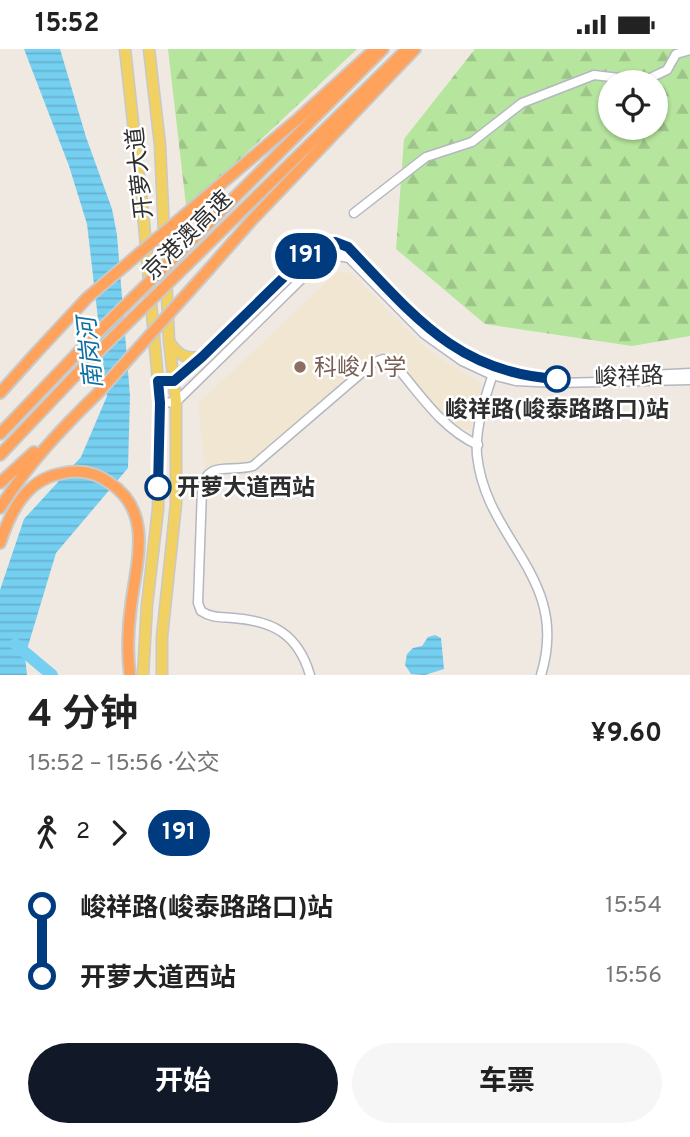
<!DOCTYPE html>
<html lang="zh">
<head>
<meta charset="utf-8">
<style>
  body { margin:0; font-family:Overpass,"Noto Sans SC",sans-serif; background:#f6f6f6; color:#222; height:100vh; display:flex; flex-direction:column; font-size:26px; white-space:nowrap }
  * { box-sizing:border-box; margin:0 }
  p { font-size:23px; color:#767676 }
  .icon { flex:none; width:38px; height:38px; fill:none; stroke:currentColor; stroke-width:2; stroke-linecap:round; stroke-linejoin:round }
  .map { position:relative; height:626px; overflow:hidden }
  .drawer { display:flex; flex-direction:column; background:#fff; flex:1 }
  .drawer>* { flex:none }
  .badge { padding:0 14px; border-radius:23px; font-size:24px; line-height:46px }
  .controls { position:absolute; left:598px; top:21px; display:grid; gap:14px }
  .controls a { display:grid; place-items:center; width:70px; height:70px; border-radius:50%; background:#fff; box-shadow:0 2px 5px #0004; font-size:35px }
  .map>.badge { position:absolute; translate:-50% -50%; box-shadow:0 0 0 4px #fff }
  .legs { display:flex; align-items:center; gap:10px; height:77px; padding:0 28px; font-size:23px }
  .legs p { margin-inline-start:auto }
  .summary { display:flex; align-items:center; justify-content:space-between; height:119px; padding:0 28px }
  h1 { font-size:38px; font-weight:700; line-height:52px }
  .button { display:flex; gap:14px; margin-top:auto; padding:14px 28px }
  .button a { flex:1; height:80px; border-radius:42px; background:#111827; color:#fff; font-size:28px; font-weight:700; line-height:80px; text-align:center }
  .button a+a { background:#f6f6f6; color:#222 }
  ul { padding:0 28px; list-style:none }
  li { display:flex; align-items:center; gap:24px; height:70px; font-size:26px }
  li i { display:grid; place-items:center; width:10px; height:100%; margin:0 9px; background:currentColor }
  li i::after { content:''; width:18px; height:18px; margin:-9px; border:5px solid; border-radius:50%; background:#fff }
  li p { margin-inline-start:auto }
  li:first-child i { background:linear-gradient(#0000 50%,currentColor 0) }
  li:last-child i { background:linear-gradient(currentColor 50%,#0000 0) }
  .status { display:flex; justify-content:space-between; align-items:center; height:49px; padding:0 35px; background:#fff; direction:ltr }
  .status svg { height:19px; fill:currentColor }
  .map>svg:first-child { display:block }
</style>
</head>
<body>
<div class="status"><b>15:52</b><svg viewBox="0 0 49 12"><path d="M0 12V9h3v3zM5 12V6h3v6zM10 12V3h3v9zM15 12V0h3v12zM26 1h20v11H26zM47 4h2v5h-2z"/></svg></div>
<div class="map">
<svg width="690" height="626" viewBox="0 0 690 626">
  <defs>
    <pattern id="forest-firs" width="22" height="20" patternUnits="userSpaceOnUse" patternTransform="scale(1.75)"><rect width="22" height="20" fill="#b6e59e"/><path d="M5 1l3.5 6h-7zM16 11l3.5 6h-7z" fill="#9dc588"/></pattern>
    <pattern id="water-rules" width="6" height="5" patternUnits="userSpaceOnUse" patternTransform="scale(1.75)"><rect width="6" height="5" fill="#75cff0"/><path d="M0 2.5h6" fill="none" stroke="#66b2ce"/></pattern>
  </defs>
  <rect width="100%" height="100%" fill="#efe9e1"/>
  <polygon fill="#f0e6d1" points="337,223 351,224 422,296 449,315 479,332 481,338 471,380 454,380 383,301 258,410 247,416 205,419 198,355"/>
  <g fill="url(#forest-firs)" fill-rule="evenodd">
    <polygon points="168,0 357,0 237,113 186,156"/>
    <path d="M475,0H690V287L632,297L485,275L396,200L404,90ZM611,33H656V79H611Z"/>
  </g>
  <g fill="url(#water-rules)">
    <polygon points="24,0 60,0 86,88 112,160 117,186 130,347 128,419 56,504 25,607 27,626 0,626 0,541 24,470 81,408 107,347 87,175 69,117"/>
    <polygon points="435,586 441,589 444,620 425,626 411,625 405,616 407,605 413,599 422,597 428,588"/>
  </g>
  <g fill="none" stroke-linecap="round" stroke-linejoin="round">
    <polyline stroke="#75cff0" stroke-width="12" points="15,595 52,626"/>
    <g stroke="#b4b7c1" stroke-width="11">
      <g id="minor">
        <polyline points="354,164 426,108 472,93 522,54 594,26 644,32 667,21 676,5 690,1"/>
        <path d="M494,322C485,348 475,379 477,406C486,493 571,528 541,626"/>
        <polyline points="630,327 690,324"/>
        <path d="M158,332H174L202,308L320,193H335L348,198C403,256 456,320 540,329"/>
        <polyline points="160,354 176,353 327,205 349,209 424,285 462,312 492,326 516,332 556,334 690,331"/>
        <path d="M310,626C298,585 273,572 233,569C221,568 211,569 201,562L198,554L202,440C207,410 231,424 253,417L373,314L383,310L395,316C420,345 442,380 478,396"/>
      </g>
    </g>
    <g stroke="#c9c9c9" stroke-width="13">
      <g id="major">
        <polyline points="125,0 143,164 160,354 158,460 147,556 143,626"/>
        <polyline points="149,0 160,96 169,292 176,353 176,455 162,588 162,626"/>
        <path d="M170,294C179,307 186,310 202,308"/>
      </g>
    </g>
    <g stroke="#c9c9c9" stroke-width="14">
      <g id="highway">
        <polyline points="202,151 299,69 375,0"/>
        <polyline points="204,179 383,0"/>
        <polyline points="203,200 406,1"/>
        <polyline points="210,219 251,172 415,0"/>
        <polyline points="0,344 35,305"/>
        <polyline points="0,385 88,293"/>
        <polyline points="0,406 89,312"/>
        <polyline points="0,434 34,403"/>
        <path d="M0,459C28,415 62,379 99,343"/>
        <path d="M0,494C10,464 25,432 59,425C77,420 95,423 110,434C154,463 136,514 131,557C128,579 127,603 130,626"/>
      </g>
    </g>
    <use href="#minor" stroke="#fff" stroke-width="8"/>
    <use href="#major" stroke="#f2d163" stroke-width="10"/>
    <use href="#highway" stroke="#ffa35c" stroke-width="10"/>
    <g stroke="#c9c9c9" stroke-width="14" stroke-linecap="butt">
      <g id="highway-bridge">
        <polyline points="88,293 204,179"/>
        <polyline points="35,305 87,249 202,151"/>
        <polyline points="89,312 203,200"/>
        <polyline points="99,343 210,219"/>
      </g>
    </g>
    <use href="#highway-bridge" stroke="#ffa35c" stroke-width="10"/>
  </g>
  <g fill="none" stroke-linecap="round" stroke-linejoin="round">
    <g stroke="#fff" stroke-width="16">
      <path id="line-1" d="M158,438L160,354L158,332H174L202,308L320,193H335L348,198C413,266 457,324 557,330"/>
    </g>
    <use href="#line-1" stroke="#003b80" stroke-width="10"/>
  </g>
  <circle fill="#8d6e63" stroke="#fff" stroke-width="2.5" cx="300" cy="318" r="7"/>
  <g fill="#fff" stroke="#003b80" stroke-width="3.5">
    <circle cx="557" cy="330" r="12"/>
    <circle cx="158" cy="438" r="12"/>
  </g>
  <g text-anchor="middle" stroke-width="5" stroke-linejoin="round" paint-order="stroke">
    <g font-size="23" fill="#2e2e2e" stroke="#fff">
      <text transform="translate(139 124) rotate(-96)" y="8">开萝大道</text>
      <text transform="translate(187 186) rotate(-45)" y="8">京港澳高速</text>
      <text transform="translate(629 327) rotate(-2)" y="8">峻祥路</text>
    </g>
    <g font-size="23" fill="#785e54" stroke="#fff" text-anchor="start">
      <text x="314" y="326">科峻小学</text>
    </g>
    <g font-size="23" font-weight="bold" fill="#2e2e2e" stroke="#fff">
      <text x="557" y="368">峻祥路(峻泰路路口)站</text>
      <text x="177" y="446" text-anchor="start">开萝大道西站</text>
    </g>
    <g font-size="24" font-style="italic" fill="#0d6fa3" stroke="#fff">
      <text transform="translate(90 304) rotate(-96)" y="8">南岗河</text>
    </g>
  </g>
</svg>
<div class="controls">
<a><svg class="icon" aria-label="locate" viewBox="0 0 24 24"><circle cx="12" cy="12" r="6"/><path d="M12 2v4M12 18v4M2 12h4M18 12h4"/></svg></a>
</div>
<b class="badge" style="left:306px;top:207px;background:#003b80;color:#fff">191</b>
</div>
<section class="drawer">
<div class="summary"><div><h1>4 分钟</h1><p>15:52 – 15:56 · 公交</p></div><b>¥9.60</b></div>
<div class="legs"><svg class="icon" aria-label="walk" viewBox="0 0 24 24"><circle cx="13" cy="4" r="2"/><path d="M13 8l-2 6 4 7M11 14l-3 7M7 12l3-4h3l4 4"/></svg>2<svg class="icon" aria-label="forward" viewBox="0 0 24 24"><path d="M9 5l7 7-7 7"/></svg><b class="badge" style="background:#003b80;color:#fff">191</b></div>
<ul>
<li><i style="color:#003b80"></i><b>峻祥路(峻泰路路口)站</b><p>15:54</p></li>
<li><i style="color:#003b80"></i><b>开萝大道西站</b><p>15:56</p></li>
</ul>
<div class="button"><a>开始</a><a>车票</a></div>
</section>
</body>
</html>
